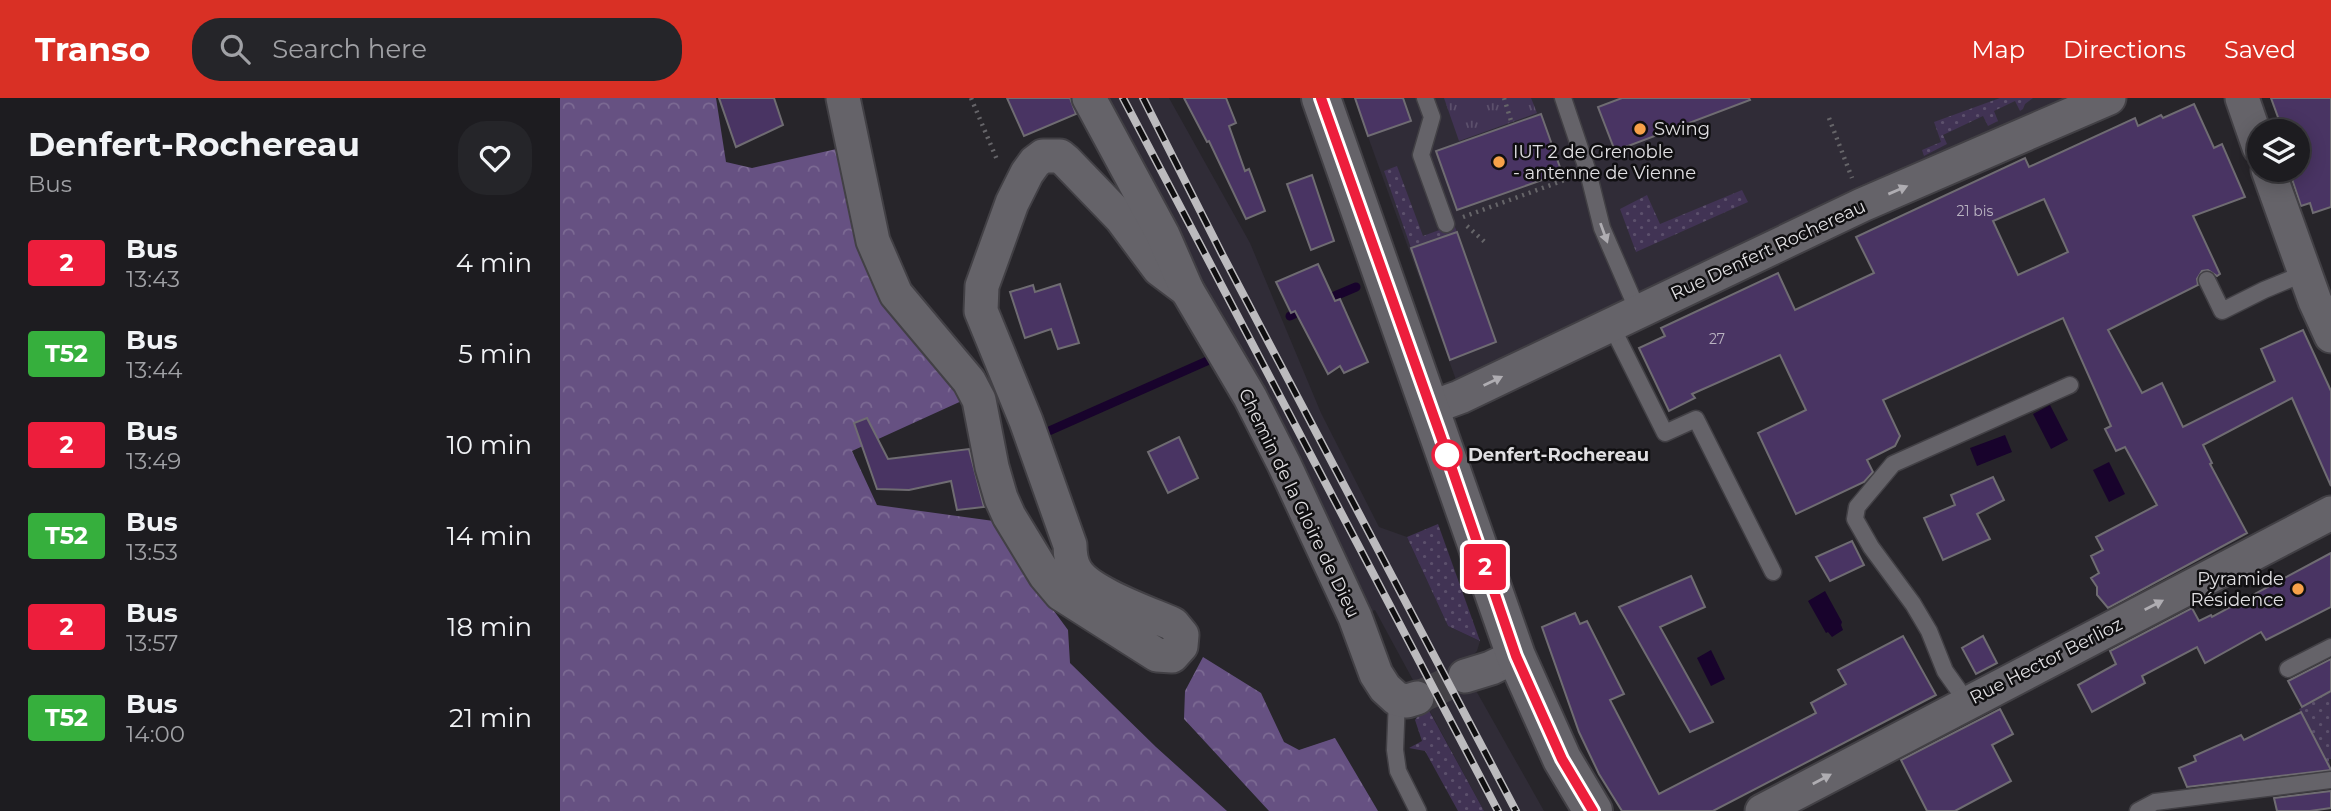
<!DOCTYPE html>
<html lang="en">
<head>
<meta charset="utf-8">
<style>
  body { margin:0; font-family:Montserrat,sans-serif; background:#252529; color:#f1f3f6; height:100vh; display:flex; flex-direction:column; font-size:26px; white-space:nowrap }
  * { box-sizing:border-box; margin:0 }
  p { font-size:23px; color:#a0a1a5 }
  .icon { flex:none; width:38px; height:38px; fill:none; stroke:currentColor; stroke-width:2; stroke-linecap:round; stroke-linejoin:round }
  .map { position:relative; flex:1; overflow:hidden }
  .panel { display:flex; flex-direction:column; background:#1d1c20; width:560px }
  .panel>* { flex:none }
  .badge { padding:0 14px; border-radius:5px; font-size:24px; line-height:46px }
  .fabs { position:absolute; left:1687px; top:21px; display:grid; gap:14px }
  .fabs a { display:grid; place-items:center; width:63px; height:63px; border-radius:50%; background:#1d1c20; box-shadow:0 4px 18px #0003,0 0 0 2px #3b3a3e; font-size:35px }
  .map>.badge { position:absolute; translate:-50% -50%; box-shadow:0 0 0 4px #fff }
  .round { display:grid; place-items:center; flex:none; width:74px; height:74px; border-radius:28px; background:#252529 }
  .overview { display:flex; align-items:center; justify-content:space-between; height:119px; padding:0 28px }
  h1 { font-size:33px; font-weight:700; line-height:52px }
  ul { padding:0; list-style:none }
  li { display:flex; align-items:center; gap:21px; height:91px; padding:0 28px }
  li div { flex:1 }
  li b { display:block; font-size:26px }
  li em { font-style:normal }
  li .badge { min-width:77px; font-weight:700; text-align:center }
  header { display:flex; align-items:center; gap:42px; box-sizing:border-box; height:98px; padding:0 35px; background:#d93025; color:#fff }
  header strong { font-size:33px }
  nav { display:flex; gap:38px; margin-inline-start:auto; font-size:24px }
  .search { width:490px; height:63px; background:#252529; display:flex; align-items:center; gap:18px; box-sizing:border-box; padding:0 24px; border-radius:28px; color:#a0a1a5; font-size:26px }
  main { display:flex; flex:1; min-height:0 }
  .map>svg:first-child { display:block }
</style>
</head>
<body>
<header>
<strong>Transo</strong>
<div class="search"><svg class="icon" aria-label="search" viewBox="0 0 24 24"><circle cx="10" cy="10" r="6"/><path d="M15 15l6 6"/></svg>Search here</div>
<nav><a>Map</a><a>Directions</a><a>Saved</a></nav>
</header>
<main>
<section class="panel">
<div class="overview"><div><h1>Denfert-Rochereau</h1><p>Bus</p></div><a class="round"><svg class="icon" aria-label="heart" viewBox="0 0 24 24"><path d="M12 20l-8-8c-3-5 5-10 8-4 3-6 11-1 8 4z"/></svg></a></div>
<ul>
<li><span class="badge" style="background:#ed1e3c;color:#fff">2</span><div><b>Bus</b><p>13:43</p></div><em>4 min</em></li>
<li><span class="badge" style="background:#36af3d;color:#fff">T52</span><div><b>Bus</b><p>13:44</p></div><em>5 min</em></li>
<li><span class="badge" style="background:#ed1e3c;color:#fff">2</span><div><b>Bus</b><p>13:49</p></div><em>10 min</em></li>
<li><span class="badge" style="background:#36af3d;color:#fff">T52</span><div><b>Bus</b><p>13:53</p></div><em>14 min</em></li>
<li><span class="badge" style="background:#ed1e3c;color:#fff">2</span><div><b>Bus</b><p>13:57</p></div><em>18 min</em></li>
<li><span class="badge" style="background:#36af3d;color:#fff">T52</span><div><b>Bus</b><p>14:00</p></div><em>21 min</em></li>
</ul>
</section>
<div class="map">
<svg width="1771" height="713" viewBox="0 0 1771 713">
  <defs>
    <pattern id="grass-dots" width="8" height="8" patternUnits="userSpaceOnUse" patternTransform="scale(1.75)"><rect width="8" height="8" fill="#413354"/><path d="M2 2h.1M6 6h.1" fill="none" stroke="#5c506c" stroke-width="1.8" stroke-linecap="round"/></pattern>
    <pattern id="forest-crowns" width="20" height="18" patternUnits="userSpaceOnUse" patternTransform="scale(1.75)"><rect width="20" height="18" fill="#665182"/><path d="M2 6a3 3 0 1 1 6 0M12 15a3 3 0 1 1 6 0" fill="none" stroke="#7c6a93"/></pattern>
    <pattern id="park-tufts" width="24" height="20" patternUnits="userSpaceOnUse" patternTransform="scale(1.75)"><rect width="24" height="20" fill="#413354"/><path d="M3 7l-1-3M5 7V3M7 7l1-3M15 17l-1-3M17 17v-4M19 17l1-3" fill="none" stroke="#5c506c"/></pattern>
  </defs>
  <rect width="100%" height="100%" fill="#27252a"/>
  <g fill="#302c37">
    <polygon points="542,0 609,0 690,145 761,315 819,429 847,439 888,528 920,543 917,553 912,558 914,589 984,713 924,713 815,512 803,516"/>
    <polygon points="794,0 1516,0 896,282"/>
  </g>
  <g fill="url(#grass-dots)">
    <polygon points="1440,0 1473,0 1465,6 1463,11 1460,13 1455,3 1434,13 1438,23 1428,28 1423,18 1383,37 1387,46 1364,58 1362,52 1381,44 1374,24"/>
    <polygon points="837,68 863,138 882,131 895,129 897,134 851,150 824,73"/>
    <polygon points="1182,92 1188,104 1076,154 1060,111 1087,97 1100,126"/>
    <polygon points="878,426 920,543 888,528 847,439"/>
    <polygon points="1771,594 1771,661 1769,661 1771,673 1739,611"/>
    <polygon points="866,607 924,713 898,713 865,653 849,650 862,643 855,622"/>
  </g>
  <g fill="url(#forest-crowns)">
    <polygon points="0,0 156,0 166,64 192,70 281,50 406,301 292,353 317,407 441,424 483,498 508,532 510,565 596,649 667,713 0,713"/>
    <polygon points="643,559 701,595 724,644 739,652 775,640 818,713 709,713 624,621 625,593"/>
  </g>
  <polygon fill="url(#park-tufts)" points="884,0 971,0 977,15 899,43"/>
  <g fill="#18032c">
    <polygon points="1490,307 1508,342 1491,351 1473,316"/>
    <polygon points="1445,337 1452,354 1417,368 1410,350"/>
    <polygon points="1549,364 1565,396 1549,404 1533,372"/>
    <polygon points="1265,493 1282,524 1281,527 1283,532 1272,539 1268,534 1266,535 1248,503"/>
    <polygon points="1151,552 1165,581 1151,588 1137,560"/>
  </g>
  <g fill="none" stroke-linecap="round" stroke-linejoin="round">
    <g stroke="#18032c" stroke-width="9">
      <polyline points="763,203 796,189"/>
      <polyline points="730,218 747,210"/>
      <polyline points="480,337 656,259"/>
    </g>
  </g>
  <g fill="#493463" stroke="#6f6c72" stroke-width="2" fill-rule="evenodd">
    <polygon points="159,0 214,0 223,27 176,49"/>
    <polygon points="447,0 510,0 516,16 464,38"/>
    <polygon points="624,0 666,0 676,25 669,28 685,73 689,71 705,113 686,121 649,43 647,44"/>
    <polygon points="795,0 843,0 851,23 808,38"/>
    <polygon points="1062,0 1189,0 1190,2 1055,53 1038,9"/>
    <polygon points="1711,0 1771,0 1771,109 1753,115 1750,105 1741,108 1729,72 1738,72 1738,33 1723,33"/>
    <path d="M1634,6L1654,50L1662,46L1685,99L1633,118L1660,176L1657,178L1648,172L1642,173L1637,181L1638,187L1548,232L1582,295L1602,285L1623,329L1715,283L1701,251L1743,232L1771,293V388L1732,300L1643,347L1652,365L1650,366L1687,435L1548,510L1537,497V489L1531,480L1539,475L1531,458L1543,452L1536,439L1597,407L1565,349L1556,353L1545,331L1551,328L1503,220L1323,302L1340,338L1335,348L1307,362L1313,374L1304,384L1236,416L1198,335L1246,312L1220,257L1132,296L1135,300L1109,313L1079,250L1105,238L1101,230L1218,175L1235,212L1314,175L1296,139L1465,60L1469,69L1575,20L1578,28L1601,17L1603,20ZM1484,101L1508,154L1458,177L1433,123Z"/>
    <polygon points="981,16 1002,75 897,112 876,53"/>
    <polygon points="752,77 774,143 751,152 727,86"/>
    <polygon points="897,134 936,244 890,262 851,150"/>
    <polygon points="758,166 775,203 780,201 808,264 784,275 780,268 768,276 735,213 731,215 716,184"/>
    <polygon points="500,186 519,245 498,251 491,231 465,240 450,194 473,187 475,194"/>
    <polygon points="307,320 328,361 409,351 424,409 397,412 391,383 349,392 317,391 294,325"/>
    <polygon points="619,339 638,380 608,395 588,354"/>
    <polygon points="1433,379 1444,402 1417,416 1430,441 1383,462 1364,420 1395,407 1391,397"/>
    <polygon points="1292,443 1304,467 1270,483 1256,459"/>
    <polygon points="1771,455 1771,509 1706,542 1701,534 1645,565 1637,549 1582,578 1585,585 1532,614 1518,587 1556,566 1550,553 1632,510 1639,523 1651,517 1652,519"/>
    <polygon points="1131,478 1145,509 1100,529 1153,624 1130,634 1059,509"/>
    <polygon points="1015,515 1020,526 1027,523 1064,596 1050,602 1099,696 1256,615 1251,605 1286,586 1278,572 1343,538 1376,597 1153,713 1062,713 1039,676 1019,634 982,529"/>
    <polygon points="1423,538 1437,565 1416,576 1402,550"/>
    <polygon points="1771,561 1771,593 1742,609 1728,583"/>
    <polygon points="1440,611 1453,636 1432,647 1451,683 1395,713 1367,713 1341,662"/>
    <polygon points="1741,614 1771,672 1627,689 1619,670 1636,663 1634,658 1681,637 1684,642"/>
    <polygon points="1771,693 1771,710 1750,713 1717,713 1714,700"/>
  </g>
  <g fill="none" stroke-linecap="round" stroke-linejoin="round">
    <polyline stroke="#434146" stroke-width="33" stroke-dasharray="33 17" stroke-linecap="butt" points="857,600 905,578"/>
    <g stroke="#424045" stroke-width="19">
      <g id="service">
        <polyline points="865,0 872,19 861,57 886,126"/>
        <polyline points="1003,0 1028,74 1042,130 1078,213"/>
        <polyline points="1647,182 1662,213 1704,192 1745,175"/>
        <polyline points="1051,227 1105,335 1136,321 1213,474"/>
        <polyline points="1728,571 1771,549"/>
        <polyline points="837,601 835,652 838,673 858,713"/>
        <polyline points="1407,604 1385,573 1369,533 1353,506 1311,449 1295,421 1297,409 1333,366 1510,287"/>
        <polyline points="1578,713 1595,704 1771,682"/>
      </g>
    </g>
    <g stroke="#424045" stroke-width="37">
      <g id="minor">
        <path d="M283,0L313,143L336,196L409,283L419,302L432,369L441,400L449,418L485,477L501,496L597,557L612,558L621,548L622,537L613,526C588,515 529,495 516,473C511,465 510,456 510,447L466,323L421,213L422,188L452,105L467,75L475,64L483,58H500L506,63L561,120L599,171L627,192"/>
        <polyline points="529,0 603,137 627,192 690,299 724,366 795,519 816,576 825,590 837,601 847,603 857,600"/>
        <polyline points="1682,0 1699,49"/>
        <polyline points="1708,72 1755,203 1771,238"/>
        <polyline points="870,310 900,299 1302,107 1549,0"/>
        <polyline points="905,578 931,570 956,558"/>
        <polyline points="1202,713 1771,415"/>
      </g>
    </g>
    <g stroke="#424045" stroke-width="42">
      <polyline id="secondary" points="761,0 956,558 1002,661 1033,713"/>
    </g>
    <g stroke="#666569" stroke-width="4.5" stroke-dasharray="2 5" stroke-linecap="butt">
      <polyline points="411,0 438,64"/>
      <polyline points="944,0 952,26"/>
      <polyline points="1269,20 1292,80"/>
      <polyline points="903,119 1010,80"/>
      <polyline points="907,128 927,146"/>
    </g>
    <use href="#service" stroke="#656369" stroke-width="16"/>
    <use href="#minor" stroke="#656369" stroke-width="33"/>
    <use href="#secondary" stroke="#656369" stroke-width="38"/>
    <g stroke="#bcbbbe" stroke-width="8">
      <g id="rail">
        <polyline points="563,0 938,713"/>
        <polyline points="583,0 663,158 956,713"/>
      </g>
    </g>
    <use href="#rail" stroke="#100f11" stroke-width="5" stroke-dasharray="16" stroke-linecap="butt"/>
  </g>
  <defs><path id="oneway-solid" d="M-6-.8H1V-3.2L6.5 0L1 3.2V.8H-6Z" transform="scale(1.75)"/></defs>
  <g fill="#afadb2">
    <use href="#oneway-solid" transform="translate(1338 92) rotate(-23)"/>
    <use href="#oneway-solid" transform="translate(1044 135) rotate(70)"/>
    <use href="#oneway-solid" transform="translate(933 283) rotate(-26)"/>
    <use href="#oneway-solid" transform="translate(1594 507) rotate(-27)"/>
    <use href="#oneway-solid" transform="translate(1262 681) rotate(-28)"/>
  </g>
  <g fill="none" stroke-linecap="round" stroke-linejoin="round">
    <g stroke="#fff" stroke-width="16">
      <polyline id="line" points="761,0 880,336 956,558 1002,661 1033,713"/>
    </g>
    <use href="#line" stroke="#ed1e3c" stroke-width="10"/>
  </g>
  <g fill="#f7a149" stroke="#100f11" stroke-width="2.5">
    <circle cx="1080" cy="31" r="7"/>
    <circle cx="939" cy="64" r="7"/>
    <circle cx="1738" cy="491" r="7"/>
  </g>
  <circle fill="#fff" stroke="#ed1e3c" stroke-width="3.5" cx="887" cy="357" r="14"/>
  <g text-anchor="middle" stroke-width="5" stroke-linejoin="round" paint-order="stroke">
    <g font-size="14" fill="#bab4c2">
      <text x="1415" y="118">21 bis</text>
      <text x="1157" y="246">27</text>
    </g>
    <g font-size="18" fill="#e0dfe2" stroke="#100f11" text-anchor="start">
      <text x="1094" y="37">Swing</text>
      <text x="953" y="60">IUT 2 de Grenoble<tspan x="953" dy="21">- antenne de Vienne</tspan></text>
      <text x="1724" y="487" text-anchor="end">Pyramide<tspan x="1724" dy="21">Résidence</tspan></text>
    </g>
    <g font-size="18" fill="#e0dfe2" stroke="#100f11">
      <text transform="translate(1208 152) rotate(-25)" y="6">Rue Denfert Rochereau</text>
      <text transform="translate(739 405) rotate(64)" y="6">Chemin de la Gloire de Dieu</text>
      <text transform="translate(1486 563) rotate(-27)" y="6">Rue Hector Berlioz</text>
    </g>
    <g font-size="18" font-weight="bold" fill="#e0dfe2" stroke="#100f11" text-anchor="start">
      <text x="908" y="363">Denfert-Rochereau</text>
    </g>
  </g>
</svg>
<div class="fabs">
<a><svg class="icon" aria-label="layers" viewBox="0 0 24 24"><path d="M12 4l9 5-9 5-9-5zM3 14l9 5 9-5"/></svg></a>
</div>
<b class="badge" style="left:925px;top:469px;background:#ed1e3c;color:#fff">2</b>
</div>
</main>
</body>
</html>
